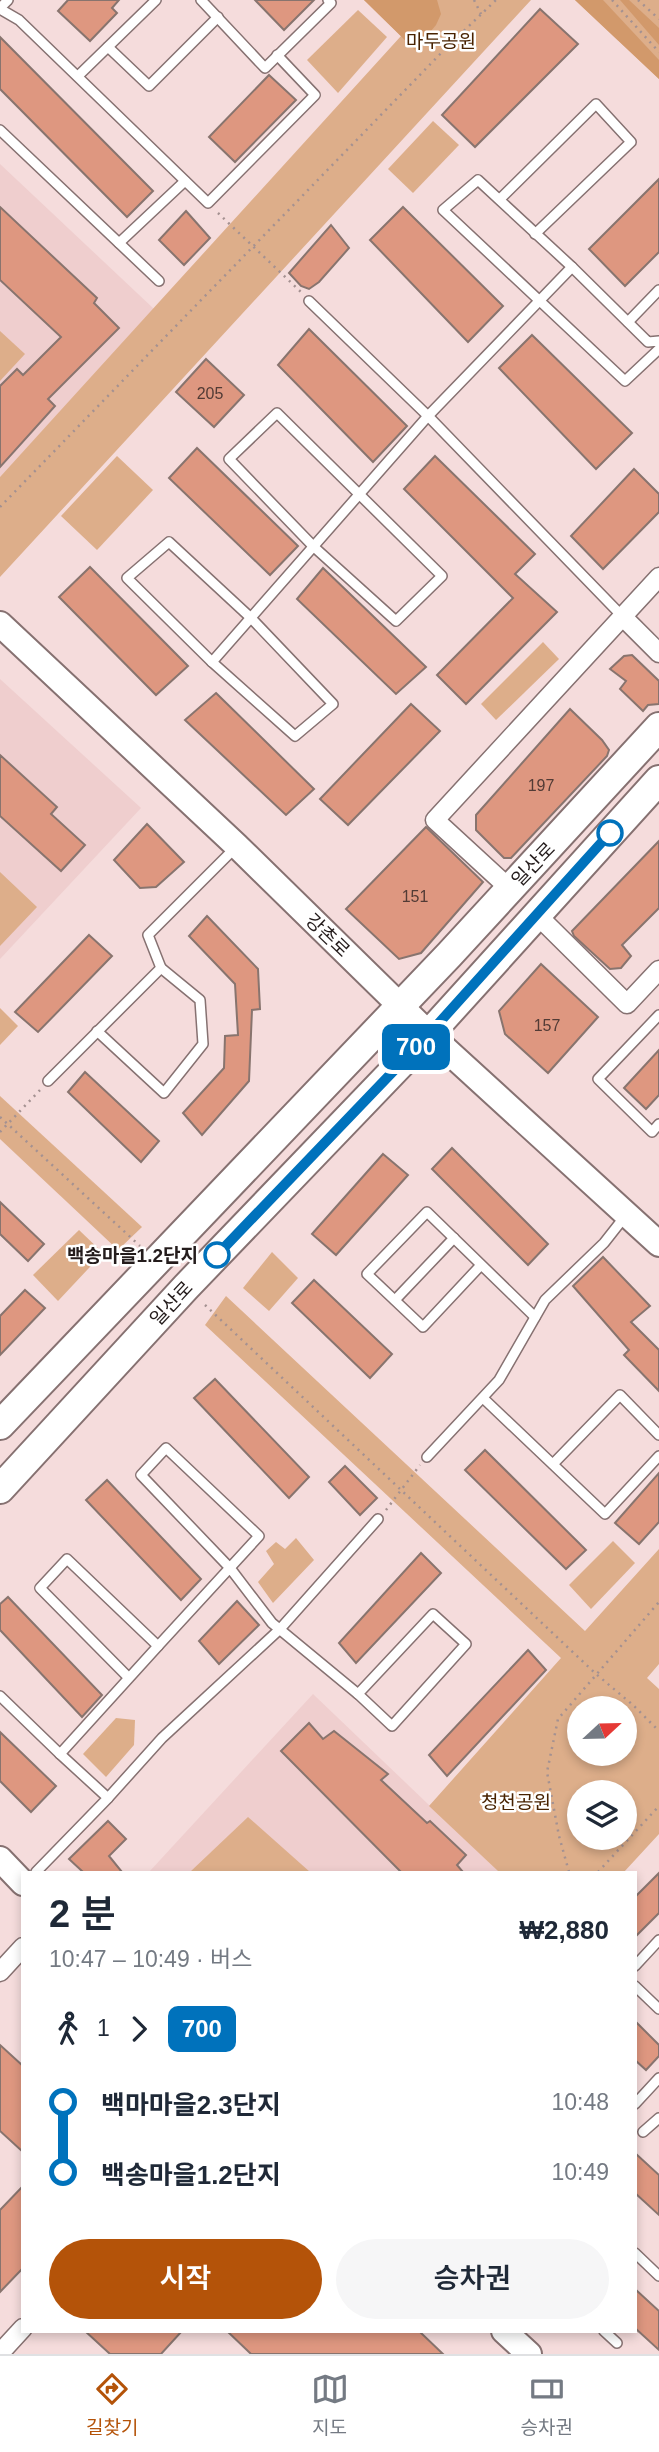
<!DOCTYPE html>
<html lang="ko">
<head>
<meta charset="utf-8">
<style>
  body { margin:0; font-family:Helvetica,"Noto Sans KR",sans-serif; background:#f6f6f7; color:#1f2937; height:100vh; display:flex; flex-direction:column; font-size:26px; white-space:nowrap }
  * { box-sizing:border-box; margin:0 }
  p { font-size:23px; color:#747a83 }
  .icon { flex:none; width:38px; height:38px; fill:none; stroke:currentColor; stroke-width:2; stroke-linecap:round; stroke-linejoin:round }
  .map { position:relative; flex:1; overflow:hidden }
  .sheet { position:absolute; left:21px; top:1871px; width:616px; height:462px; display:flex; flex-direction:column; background:#fff; border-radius:0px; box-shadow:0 4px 10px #0003 }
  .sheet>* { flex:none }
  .badge { padding:0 14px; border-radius:10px; font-size:24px; line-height:46px }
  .needle { width:46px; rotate:68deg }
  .buttons { position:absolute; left:567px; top:1696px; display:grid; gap:14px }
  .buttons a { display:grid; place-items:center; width:70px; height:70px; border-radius:50%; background:#fff; box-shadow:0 4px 10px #0003; font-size:35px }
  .map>.badge { position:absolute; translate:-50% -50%; box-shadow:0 0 0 4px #fff }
  .legs { display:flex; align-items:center; gap:10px; height:77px; padding:0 28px; font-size:23px }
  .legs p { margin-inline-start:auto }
  .overview { display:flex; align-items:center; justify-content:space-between; height:119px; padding:0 28px }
  h1 { font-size:38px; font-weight:600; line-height:52px }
  .action { display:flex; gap:14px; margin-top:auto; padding:14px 28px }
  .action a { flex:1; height:80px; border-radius:42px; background:#b45309; color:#fff; font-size:28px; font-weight:600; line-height:80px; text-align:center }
  .action a+a { background:#f6f6f7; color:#1f2937 }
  ul { padding:0 28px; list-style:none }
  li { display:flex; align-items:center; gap:24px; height:70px; font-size:26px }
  li i { display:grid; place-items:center; width:10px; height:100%; margin:0 9px; background:currentColor }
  li i::after { content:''; width:18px; height:18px; margin:-9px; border:5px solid; border-radius:50%; background:#fff }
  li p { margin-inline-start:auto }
  li:first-child i { background:linear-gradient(#0000 50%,currentColor 0) }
  li:last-child i { background:linear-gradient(currentColor 50%,#0000 0) }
  .tab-bar { display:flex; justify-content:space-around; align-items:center; height:98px; border-top:2px solid #e0e1e3; background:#fff; font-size:19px; color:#747a83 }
  .tab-bar a { display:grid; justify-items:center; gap:4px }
  .tab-bar .selected { color:#b45309 }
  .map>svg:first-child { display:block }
</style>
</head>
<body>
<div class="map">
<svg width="659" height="2354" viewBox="0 0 659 2354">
  <rect width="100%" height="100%" fill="#f5dcdc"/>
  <g fill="#efcece">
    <polygon points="0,164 154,309 0,477"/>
    <polygon points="0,679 141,808 0,959"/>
    <polygon points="313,1694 499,1872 149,1872"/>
  </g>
  <g fill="#ddae8a" fill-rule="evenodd">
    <polygon points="364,0 531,0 0,577 0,477 401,36"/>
    <polygon points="575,0 659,0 659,79"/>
    <polygon points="358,10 387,37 338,93 307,60"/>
    <polygon points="433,121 459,145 413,193 388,169"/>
    <polygon points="0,331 25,354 0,381"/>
    <polygon points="117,456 153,490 97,550 61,516"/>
    <polygon points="543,642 559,659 496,720 481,704"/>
    <polygon points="0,872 37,907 0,946"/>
    <polygon points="0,1008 18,1026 0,1045"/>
    <polygon points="0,1096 142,1227 118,1250 0,1139"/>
    <polygon points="79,1230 103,1253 58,1301 33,1275"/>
    <polygon points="272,1252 298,1278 269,1311 243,1288"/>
    <path d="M226,1296L585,1631L659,1549V1664L647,1678L659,1689V1834L624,1872H499L429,1806L561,1658L205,1325ZM579,1708H625V1754H579ZM579,1792H625V1838H579Z"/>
    <polygon points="296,1538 314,1560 273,1603 258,1582 274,1564 266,1551 276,1542 285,1549"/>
    <polygon points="613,1541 635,1563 591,1609 569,1585"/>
    <polygon points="116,1718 135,1720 134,1745 106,1777 83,1754"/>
    <polygon points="248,1817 310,1872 190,1872"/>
  </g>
  <g fill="#d2996b">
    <polygon points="364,0 437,0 441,14 436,25 415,50"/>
    <polygon points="575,0 603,0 659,60 659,79"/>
    <polygon points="620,0 629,0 659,28 659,45"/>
  </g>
  <g fill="#de9780" stroke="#88746e" stroke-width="2">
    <polygon points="68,0 119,0 112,8 117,13 90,41 58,11"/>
    <polygon points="255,0 314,0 284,30"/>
    <polygon points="540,9 578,44 475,147 442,115"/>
    <polygon points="0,37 153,191 127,217 0,89"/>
    <polygon points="269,75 296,100 235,162 209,137"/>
    <polygon points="659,179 659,252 625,286 589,249"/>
    <polygon points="0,207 97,298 94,303 119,328 48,399 55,406 0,467 0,386 17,369 23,375 61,337 0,280"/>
    <polygon points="403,207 503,306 468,342 370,240"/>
    <polygon points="186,211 210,238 184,265 159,240"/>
    <polygon points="331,225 349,248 319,282 309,289 301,286 289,273"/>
    <polygon points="309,329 407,426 373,462 278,365"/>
    <polygon points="532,335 632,433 596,469 499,368"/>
    <polygon points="206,359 244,395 214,427 176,392"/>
    <polygon points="197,448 298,546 270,575 169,478"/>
    <polygon points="435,456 535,554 515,574 557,612 466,704 437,675 513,598 404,489"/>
    <polygon points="634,469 659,494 659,512 603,569 571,536"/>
    <polygon points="90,567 188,666 156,695 59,597"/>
    <polygon points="323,568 426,667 396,694 297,599"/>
    <polygon points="632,655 659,681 659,704 648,705 643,711 620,689 626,681 610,669 624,656"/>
    <polygon points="216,693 314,789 286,815 185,720"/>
    <polygon points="411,704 440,731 348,825 320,799"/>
    <polygon points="570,709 602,740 609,750 607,756 511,858 504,858 476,830 476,815"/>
    <polygon points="0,755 57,807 51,814 85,845 61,871 0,816"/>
    <polygon points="147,824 184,862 156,887 140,888 114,860"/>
    <polygon points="426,827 483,882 421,953 399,959 346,909"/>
    <polygon points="659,841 659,908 622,945 631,956 621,968 610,969 574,936 572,931"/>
    <polygon points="207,916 258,969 260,1009 252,1010 249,1081 202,1135 183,1113 224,1068 225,1036 238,1035 235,984 189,936"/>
    <polygon points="89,935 112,956 38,1032 15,1012"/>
    <polygon points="541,964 598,1017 548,1073 505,1034 499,1011"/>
    <polygon points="659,1050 659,1095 646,1109 624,1088"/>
    <polygon points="85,1072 159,1141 141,1162 68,1092"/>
    <polygon points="452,1148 548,1244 528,1265 432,1169"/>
    <polygon points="383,1154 408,1175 336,1255 312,1234"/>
    <polygon points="0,1202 44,1244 28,1261 0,1234"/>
    <polygon points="603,1257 650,1306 631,1322 659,1350 659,1391 624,1355 629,1350 573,1286"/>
    <polygon points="314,1280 392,1354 370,1378 292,1303"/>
    <polygon points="25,1290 45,1308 0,1355 0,1316"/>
    <polygon points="215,1379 309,1477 289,1498 194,1398"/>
    <polygon points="485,1450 586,1550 566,1569 465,1470"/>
    <polygon points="345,1466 377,1498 360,1515 329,1482"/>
    <polygon points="659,1473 659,1522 639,1544 615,1523"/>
    <polygon points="107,1480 201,1579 181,1600 86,1500"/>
    <polygon points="421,1553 441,1573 356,1663 339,1643"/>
    <polygon points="8,1597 102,1695 82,1717 0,1630 0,1604"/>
    <polygon points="237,1601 259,1625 219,1664 199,1641"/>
    <polygon points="528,1650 546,1670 447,1776 429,1755"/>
    <polygon points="309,1723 323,1739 334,1731 388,1774 381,1780 427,1823 430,1821 466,1855 457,1865 463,1872 401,1872 281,1751"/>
    <polygon points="0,1732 56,1786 31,1812 0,1781"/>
    <polygon points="108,1821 126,1839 109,1856 122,1872 83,1872 69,1859"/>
    <polygon points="659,1873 659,1913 635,1937 635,1897"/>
    <polygon points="635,2021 659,2045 659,2056 646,2070 635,2060"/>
    <polygon points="0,2045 23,2066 23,2152 0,2131"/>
    <polygon points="635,2153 659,2175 659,2215 635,2193"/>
    <polygon points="23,2186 23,2268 0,2292 0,2210"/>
    <polygon points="635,2289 659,2311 659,2350 635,2328"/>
    <polygon points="85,2331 182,2331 161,2354 110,2354"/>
    <polygon points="227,2331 419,2331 443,2354 251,2354"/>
  </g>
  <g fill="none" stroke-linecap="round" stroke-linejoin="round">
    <g stroke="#867171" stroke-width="12">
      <g id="lane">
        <polyline points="201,0 265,68 331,3 328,0"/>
        <polyline points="0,8 8,0"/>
        <polyline points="0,9 19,20 208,203 315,95 277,55"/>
        <polyline points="108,47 149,86 218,17"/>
        <polyline points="78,76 156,0"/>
        <polyline points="0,130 159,281"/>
        <polyline points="500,199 596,104 631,142 535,234"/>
        <polyline points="119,243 185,181"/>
        <polyline points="309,301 428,416 623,617"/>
        <polyline points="628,322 659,290"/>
        <polyline points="659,341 648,342 572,267 478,180 443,210 625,381 659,349"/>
        <polygon points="277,413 442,576 396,621 314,547 229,459"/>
        <polygon points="169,542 251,618 333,704 295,736 212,662 127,578"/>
        <polyline points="212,662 428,416 572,267"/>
        <polyline points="659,1015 598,1079 652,1132 659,1124"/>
        <polyline points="97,1031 164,1093 203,1044 200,1000 161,968"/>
        <polyline points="48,1081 161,968 148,935 236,847"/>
        <polyline points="481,1265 423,1327 367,1274 427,1212 535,1317"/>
        <polyline points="395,1300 454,1238"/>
        <polyline points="483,1398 605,1514 659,1456"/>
        <polyline points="427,1457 499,1380 545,1300 604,1243 626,1215"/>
        <polyline points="553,1464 620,1395 659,1435"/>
        <polygon points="433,1614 466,1644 392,1726 358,1694"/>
        <polyline points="158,1646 259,1536 166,1448 141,1475 230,1568 272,1623 358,1694"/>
        <polyline points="0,1696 60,1754 158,1646 67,1559 40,1588 129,1678"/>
        <polyline points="108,1798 162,1738 280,1629 378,1519"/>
        <polyline points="36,1872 108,1798 60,1754"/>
        <polyline points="635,1966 659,1940"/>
        <polyline points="635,1986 659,2009"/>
        <polyline points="635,2104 659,2078"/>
        <polyline points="643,2132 659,2118"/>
        <polyline points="635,2253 659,2276"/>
        <polyline points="604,2331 617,2343"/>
      </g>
    </g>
    <g stroke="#867171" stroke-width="21">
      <g id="street">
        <polyline points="623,617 659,653"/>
        <polyline points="510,889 435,820 659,577"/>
        <polyline points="536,914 627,1004 659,970"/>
        <polyline points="0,1972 23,1947"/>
        <polyline points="0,2353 23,2328"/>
      </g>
    </g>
    <g stroke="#867171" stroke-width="28">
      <g id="secondary">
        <polyline points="0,624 237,846 429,1034 659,1244"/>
        <polyline points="0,1859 23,1883"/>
        <polyline points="504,2331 529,2354"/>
      </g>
    </g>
    <g stroke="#867171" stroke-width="32">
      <g id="primary">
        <polyline points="0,1425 449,955 659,727"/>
        <polyline points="0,1489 186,1287 429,1034 659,780"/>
      </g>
    </g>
    <g stroke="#a49191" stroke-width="2.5" stroke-dasharray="2 5" stroke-linecap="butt">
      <polyline points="474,0 481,14"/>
      <polyline points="612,0 659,52"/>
      <polyline points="638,0 659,19"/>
      <polyline points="218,213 302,293"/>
      <polyline points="0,507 447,47 496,0"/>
      <polyline points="0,1117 140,1246"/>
      <polyline points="0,1132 41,1089"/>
      <polyline points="205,1305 596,1674 633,1705 659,1731"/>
      <polyline points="386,1510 420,1465"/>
      <polyline points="569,1872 559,1836 547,1772 558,1719 659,1602"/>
      <polyline points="598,1872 659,1806"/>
    </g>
    <use href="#lane" stroke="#fff" stroke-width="9"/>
    <use href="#street" stroke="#fff" stroke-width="18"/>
    <use href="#secondary" stroke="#fff" stroke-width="24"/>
    <use href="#primary" stroke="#fff" stroke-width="28"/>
  </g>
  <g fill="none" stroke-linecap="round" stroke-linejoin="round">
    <g stroke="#fff" stroke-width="16">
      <polyline id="line-1" points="217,1255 429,1034 610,833"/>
    </g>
    <use href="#line-1" stroke="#0072bc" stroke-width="10"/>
  </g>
  <g fill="#fff" stroke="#0072bc" stroke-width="3.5">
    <circle cx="610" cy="833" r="12"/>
    <circle cx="217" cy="1255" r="12"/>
  </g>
  <g text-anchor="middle" stroke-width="5" stroke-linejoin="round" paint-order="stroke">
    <g font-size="16" fill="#523b35">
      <text x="210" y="399">205</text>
      <text x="541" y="791">197</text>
      <text x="415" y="902">151</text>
      <text x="547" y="1031">157</text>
    </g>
    <g font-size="19" fill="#482200" stroke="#fff">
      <text x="441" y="48">마두공원</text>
      <text x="516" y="1809">청천공원</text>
    </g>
    <g font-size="19" fill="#241c1c" stroke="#fff">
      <text transform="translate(533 864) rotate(-46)" y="7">일산로</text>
      <text transform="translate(328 935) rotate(44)" y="7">강촌로</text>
      <text transform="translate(171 1303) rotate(-47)" y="7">일산로</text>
    </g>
    <g font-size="19" font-weight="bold" fill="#241c1c" stroke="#fff" text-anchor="end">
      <text x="198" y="1262">백송마을1.2단지</text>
    </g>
  </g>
</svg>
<div class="buttons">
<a><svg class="needle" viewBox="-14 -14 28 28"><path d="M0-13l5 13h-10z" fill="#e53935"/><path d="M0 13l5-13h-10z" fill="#747a83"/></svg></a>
<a><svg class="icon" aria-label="layers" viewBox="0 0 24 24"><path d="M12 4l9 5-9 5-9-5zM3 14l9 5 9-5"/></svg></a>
</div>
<b class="badge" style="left:416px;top:1047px;background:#0072bc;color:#fff">700</b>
<section class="sheet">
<div class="overview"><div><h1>2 분</h1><p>10:47 – 10:49 · 버스</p></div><b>₩2,880</b></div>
<div class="legs"><svg class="icon" aria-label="walk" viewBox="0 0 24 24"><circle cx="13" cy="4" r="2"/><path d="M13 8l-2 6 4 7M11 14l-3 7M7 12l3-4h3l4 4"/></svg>1<svg class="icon" aria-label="forward" viewBox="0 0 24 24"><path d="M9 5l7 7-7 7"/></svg><b class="badge" style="background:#0072bc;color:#fff">700</b></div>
<ul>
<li><i style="color:#0072bc"></i><b>백마마을2.3단지</b><p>10:48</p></li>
<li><i style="color:#0072bc"></i><b>백송마을1.2단지</b><p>10:49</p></li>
</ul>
<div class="action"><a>시작</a><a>승차권</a></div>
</section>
</div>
<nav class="tab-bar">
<a class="selected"><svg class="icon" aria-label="directions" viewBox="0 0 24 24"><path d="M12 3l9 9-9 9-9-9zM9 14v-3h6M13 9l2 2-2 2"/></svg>길찾기</a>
<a><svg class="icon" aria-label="map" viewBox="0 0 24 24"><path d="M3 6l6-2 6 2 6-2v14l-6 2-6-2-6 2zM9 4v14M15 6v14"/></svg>지도</a>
<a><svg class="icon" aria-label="tickets" viewBox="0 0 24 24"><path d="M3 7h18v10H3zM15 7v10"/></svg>승차권</a>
</nav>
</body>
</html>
